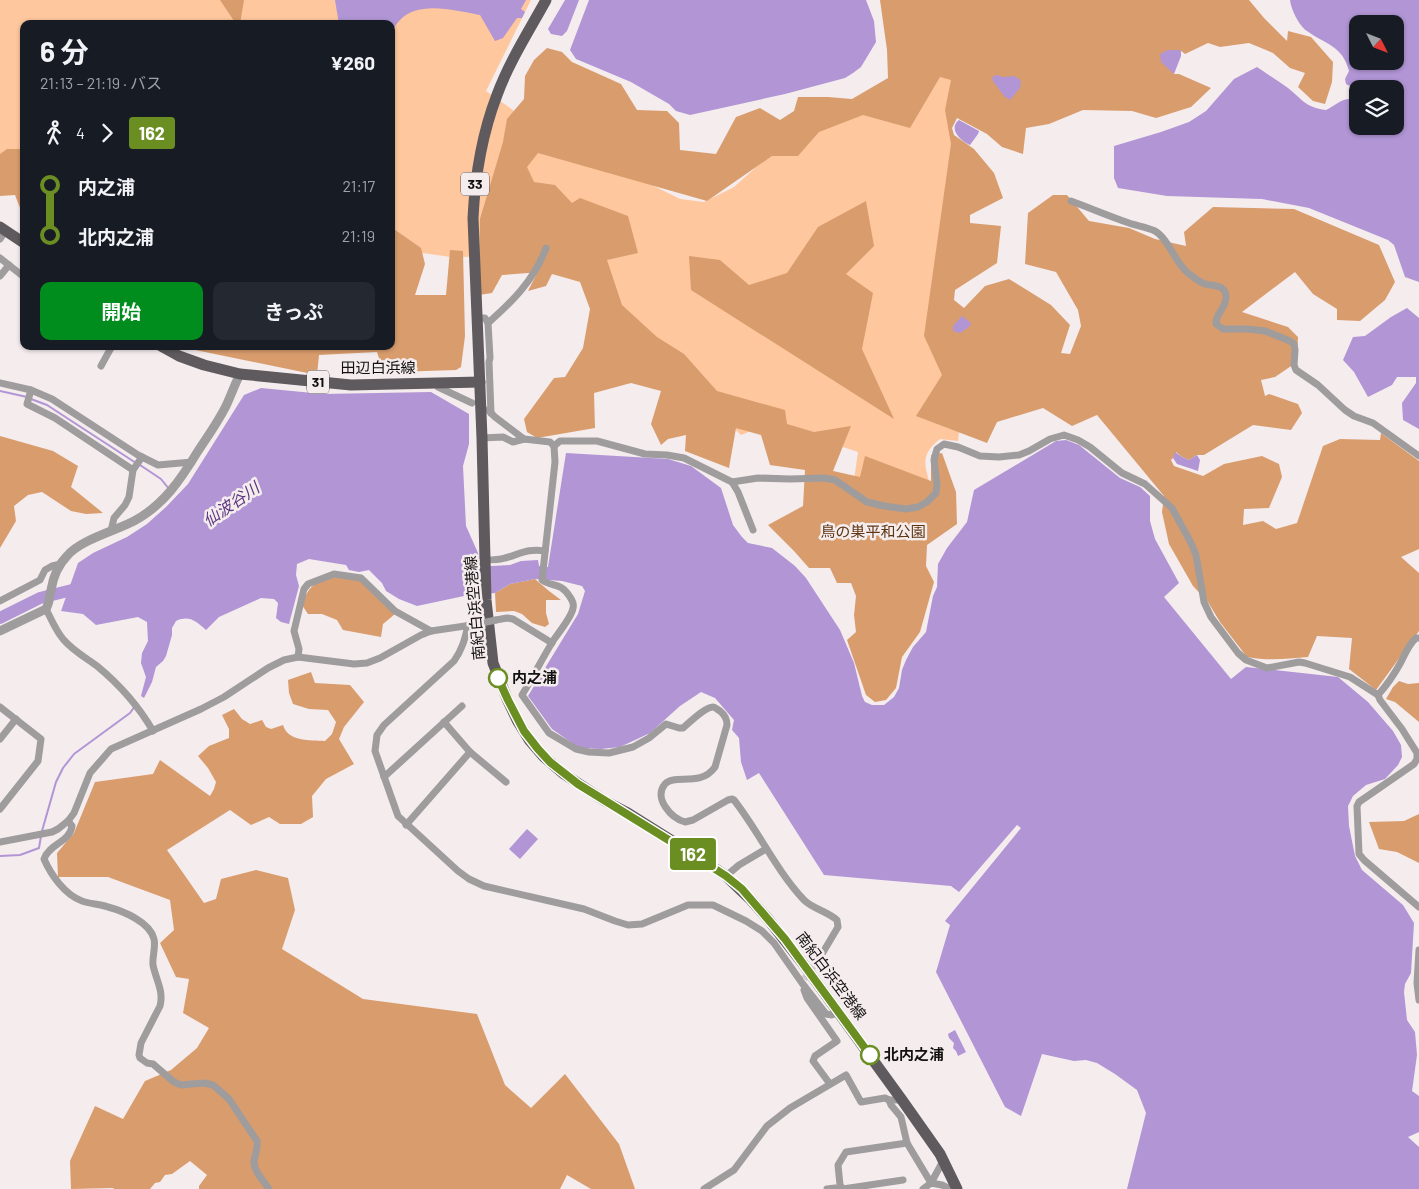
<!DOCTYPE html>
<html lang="ja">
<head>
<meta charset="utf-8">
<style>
  body { margin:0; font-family:Barlow,"Noto Sans JP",sans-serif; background:#242831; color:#f1f3f6; height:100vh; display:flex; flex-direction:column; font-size:19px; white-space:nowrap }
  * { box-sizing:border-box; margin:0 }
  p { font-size:16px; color:#9ea1a6 }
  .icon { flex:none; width:28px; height:28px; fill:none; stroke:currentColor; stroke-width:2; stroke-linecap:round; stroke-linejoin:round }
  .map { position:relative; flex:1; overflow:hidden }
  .drawer { position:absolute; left:20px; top:20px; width:375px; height:330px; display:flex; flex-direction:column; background:#171b24; border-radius:10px; box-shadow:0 1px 4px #0004 }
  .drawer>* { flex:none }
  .badge { padding:0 10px; border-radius:4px; font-size:18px; line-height:32px }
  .needle { width:32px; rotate:132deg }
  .buttons { position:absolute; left:1349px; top:15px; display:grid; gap:10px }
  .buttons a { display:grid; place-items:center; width:55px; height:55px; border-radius:10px; background:#171b24; box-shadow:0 1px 4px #0004; font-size:25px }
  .map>.badge { position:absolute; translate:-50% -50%; box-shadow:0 0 0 2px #fff }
  .legs { display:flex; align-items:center; gap:8px; height:55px; padding:0 20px; font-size:16px }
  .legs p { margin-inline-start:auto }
  .head { display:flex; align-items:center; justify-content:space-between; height:85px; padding:0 20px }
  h1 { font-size:28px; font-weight:700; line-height:38px }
  .action { display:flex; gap:10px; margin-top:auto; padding:10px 20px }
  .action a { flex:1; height:58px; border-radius:10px; background:#008d1d; color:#fff; font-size:20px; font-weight:700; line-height:58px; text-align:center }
  .action a+a { background:#242831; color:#f1f3f6 }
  ul { padding:0 20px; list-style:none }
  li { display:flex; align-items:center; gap:18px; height:50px; font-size:19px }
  li i { display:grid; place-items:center; width:8px; height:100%; margin:0 6px; background:currentColor }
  li i::after { content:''; width:12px; height:12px; margin:-6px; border:4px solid; border-radius:50%; background:#171b24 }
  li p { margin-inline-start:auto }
  li:first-child i { background:linear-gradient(#0000 50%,currentColor 0) }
  li:last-child i { background:linear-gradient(currentColor 50%,#0000 0) }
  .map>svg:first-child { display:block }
</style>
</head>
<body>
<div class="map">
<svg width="1419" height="1189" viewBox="0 0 1419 1189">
  <rect width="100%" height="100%" fill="#f5ecee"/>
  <path fill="#fec79d" d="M0,0H531L486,91L513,110L518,122L650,184L680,199L704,202L734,187L764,160L814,133L950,71L955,80L947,118L954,143L928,345L963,396L958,441L940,439C919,456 925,465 931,488L854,480L858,452L771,423L741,435L678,372L636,338L599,255L451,257L415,252L391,232V24H24V172L0,166Z"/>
  <g fill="#d99c6d">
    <polygon points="220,0 244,0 240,24 236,24"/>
    <path d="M880,0H1249L1264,18L1287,41L1288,31L1311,37L1333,62L1332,82L1325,104L1313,101L1298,87L1305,73L1290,68L1273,53L1249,43L1220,47L1208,43L1185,54L1180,50H1168L1174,74H1179L1211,88L1191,107L1156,118L1132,111L1083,110L1049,124L1026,128L1023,154L1002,147L987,134L957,118L952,128L954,135L974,149L994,173L1003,198L970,215V223L1001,226L997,263L955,290L954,300L964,308L985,286L1009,279L1051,305L1070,325L1061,353L1070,354L1081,326L1078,310L1056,272L1025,264L1028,213L1053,195H1067L1089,221L1129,228L1155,239L1186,246L1184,232L1213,207L1294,209L1379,245L1395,282L1385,300L1360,321L1337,320V309L1313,294L1295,272L1242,312L1288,327L1298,337L1297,362L1275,377L1261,380L1265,396L1269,394L1298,404L1302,413L1291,430L1253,425L1204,455H1197L1189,460L1182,457L1176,452L1173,458L1171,460L1174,466L1203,476L1224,464L1262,456L1279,464L1282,477L1269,508L1244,509L1243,525L1263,521L1276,529L1297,523L1323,446L1340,439L1380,440L1381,433L1419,461V549L1401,557L1419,573V631L1376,690L1349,669L1352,638L1317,636L1308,657C1287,659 1267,661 1247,657L1220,622L1208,602L1193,586L1169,544L1162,512L1164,496L1097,415L1072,426L1043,408L997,422L987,443L916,416L942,375L924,336L951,144L945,110L951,80L940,77L910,128L863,115L819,132L798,156H772L707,201L538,153L527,167L534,182L555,185L572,203L580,198L628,216L638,253L607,260L622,305L657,337L684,354L717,391L785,410L787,424L814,432L851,426L833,471L860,477L865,456L931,481V455L942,453L956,492L957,524L927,545L926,566L934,582L920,632L902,657L896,688L886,700L875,702L866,695L847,640L856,632L854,615L856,596L851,583H837L830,568H809L794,551L768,525L803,506L805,470L770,465L761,435L736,428L729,468L685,451L686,435L668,439L661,445L651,424L661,391L631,383L594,393L595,428L537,438L527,432L524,419L554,378L565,377L583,348L590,309L580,282L552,274L546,286L528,291L537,273H528L502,275L492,293L479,295L480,219L503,142L507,119L524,99L525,76L534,60L547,48L562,52L572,62L621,84L637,110L667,111L679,123L680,150L716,154L736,117L760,108L780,120L794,111L798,97H828L852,99L888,78L887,50Z"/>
    <polygon points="7,149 24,149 24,218 15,195 0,196 0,154"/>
    <polygon points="866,201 874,246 846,274 873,293 862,349 894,419 691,290 689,256 720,260 749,285 787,273 818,227"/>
    <polygon points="391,227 421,248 425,264 415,295 446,295 450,250 463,251 465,336 461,367 456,370 395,372 392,364 381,365 377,352 319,355 317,375 176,346 391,346"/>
    <polygon points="0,436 53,451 78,466 71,487 103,513 86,514 71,511 42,492 28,495 14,506 16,521 0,548"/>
    <path d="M333,577L359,580L395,614L383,624L381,637L343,630L337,620L322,614H308L302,605C310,584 312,585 333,577Z"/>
    <polygon points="535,579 549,591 561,600 546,600 546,613 549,624 545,627 532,623 522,614 514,611 496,612 495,593 510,584"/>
    <path d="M311,672L315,683L350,685L364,702L344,727L339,739L354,764L326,779L312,796L313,817L301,824H280L269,817L251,825L230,810L167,850L204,903L216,899L221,879L256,870L288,878L295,910L282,949L363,999L477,1014L505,1085L531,1108L565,1074L619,1144L635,1189H591L567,1175L560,1189H199V1186L207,1175L190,1161L172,1174L165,1175L160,1182L155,1183L150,1189H114L113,1188L71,1189L70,1161L95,1106L123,1119L145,1081L171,1070L197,1048L209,1028L183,1013L189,979L176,977L160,943L174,930L170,900L108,877H58L57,853L74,833L95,782L153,774L160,760L210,796L214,789L216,782L208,768L198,756L209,746L229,738V729L222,715L234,709L242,719L250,724L262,720L266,727L271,729L283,725C288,742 310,740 325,741L332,734L336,722L328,710L309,709L293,704L289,693L288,680Z"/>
    <polygon points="1399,681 1408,684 1419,683 1419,722 1395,702 1386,699 1393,687"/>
    <polygon points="1419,814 1419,863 1397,852 1379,849 1369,822 1404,821"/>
  </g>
  <g fill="#b195d5" fill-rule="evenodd">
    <path d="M335,0H526L521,9L525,12L522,18H517L503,38L495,41L480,15C454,10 417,0 399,21C396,25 392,29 391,35V24H339Z"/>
    <polygon points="565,0 579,0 567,31 562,36 551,34 548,29"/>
    <polygon points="589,0 866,0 874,21 876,42 861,67 853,73 845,78 785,94 690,115 676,111 669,104 631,82 576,59 570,50"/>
    <path d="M1290,0H1419V282L1405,277L1394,245L1388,240L1309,208L1262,199L1167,196L1118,188L1114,178V146L1161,132L1189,122L1206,111L1234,79L1257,67C1267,74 1278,81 1288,88C1303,100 1305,107 1326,110C1338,104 1343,96 1357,100L1358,126H1395V89H1373L1371,84L1367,83C1358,90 1357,89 1346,84L1345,79L1349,71C1343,46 1325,44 1307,31C1299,26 1291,9 1290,0ZM1358,24H1395V61H1358Z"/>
    <polygon points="1168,50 1181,50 1181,56 1174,74 1161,62 1160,54"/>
    <polygon points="995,75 1004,77 1015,76 1021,81 1020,88 1010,100 1004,96 993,81 992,78"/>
    <path d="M959,120L979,131L978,134L970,145C960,141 948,128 959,120Z"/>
    <polygon points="1407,308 1419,318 1419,429 1403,420 1402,403 1416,383 1416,377 1397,377 1392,385 1368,397 1354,372 1343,360 1353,337 1365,336 1391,317"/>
    <polygon points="962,316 971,323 969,327 960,333 953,331 953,326"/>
    <path d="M261,388L323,394L431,392L469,414V444L463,466L466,526L478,553L479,564L492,566L510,565L521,561L538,560L539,566L548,567L566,453L668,459L691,466L721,488L733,525L742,537L748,543L772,548L795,566L806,578L840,630L854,663L862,696L865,702L872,705H884L894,697L899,688L902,670L906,660L913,647L926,632L933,596L937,587L938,564L947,548L967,522L974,490L1056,441L1066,440L1079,445L1120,478L1140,487L1150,496V521L1155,539L1179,583L1164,597L1231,679L1246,667L1338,677L1368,702L1393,731L1401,745L1402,757L1398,765L1385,779L1366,785L1353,796L1348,806L1349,826L1355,856L1362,870L1403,905L1414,923L1411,973L1405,984L1404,992L1407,1020L1415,1032L1417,1055L1412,1091L1419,1096V1132L1408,1137L1419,1147V1189H1127L1146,1113L1137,1090L1115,1074L1097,1063L1086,1060L1074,1061L1042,1054L1021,1116L1005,1107L936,972L950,925L945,921L1021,828L1017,825L959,892L951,886L824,875L759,773L747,780L741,762L739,738L732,730L734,720L715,698L701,692L680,706L650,733L620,747L601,749L579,748L552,729L528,696L578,614L585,591L582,586L562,581L535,579L510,584L495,593L464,596L417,606L399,599L386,591L382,583L369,570L359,572L349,570L346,565L309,559L297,564L296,575L299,586L289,624L281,622L276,618L278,603L274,599L261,598L219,617L206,630C196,621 189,615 176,621L172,628V635L166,656L163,661L156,667L152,682L144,698L141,696L146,677L141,663L142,653L148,641L147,622L138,617L96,625L83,614L61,611L78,563L93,553L127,537L147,524L166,507L188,484L244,395Z"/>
    <polygon points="1175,452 1182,457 1189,460 1197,455 1200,460 1198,471 1177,464 1173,458"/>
    <polygon points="527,829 538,839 520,859 509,849"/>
    <polygon points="955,1030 966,1052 958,1056 956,1051 953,1048 954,1043 949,1038 948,1034"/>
  </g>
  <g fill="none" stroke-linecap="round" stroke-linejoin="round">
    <g stroke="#b195d5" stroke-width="2">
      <polyline points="0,391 27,397"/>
      <polyline points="31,399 47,405 136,463"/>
      <polyline points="140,465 161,479 169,489"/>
      <polyline points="42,831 56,782 63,768 74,754 130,713 135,706"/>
      <polyline points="0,856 20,855 39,848 41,836"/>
    </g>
    <polyline stroke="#b195d5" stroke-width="12" points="0,618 40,598 84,587"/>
    <polyline stroke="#d3cbcd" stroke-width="7" stroke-dasharray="7 3.5" stroke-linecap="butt" points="804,979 819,959"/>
    <g stroke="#9f9c9e" stroke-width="7">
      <path d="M1071,201C1090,208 1109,216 1129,223C1137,226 1147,227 1155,231C1169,239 1175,263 1188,273C1193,277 1199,282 1205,284C1213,286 1225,284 1226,296C1227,307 1215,314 1216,324L1223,329H1247L1265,331L1290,341L1294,344L1295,350L1294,365L1296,370L1318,385L1345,410L1354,416L1373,423L1419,456"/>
      <polyline points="0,239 6,230"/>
      <polyline points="0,258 24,277"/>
      <polyline points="0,276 9,265"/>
      <polyline points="476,318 485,318 488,323 490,358 489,362 491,413"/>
      <path d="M488,323C513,301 534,280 546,248"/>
      <polyline points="101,366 112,346"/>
      <polyline points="0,383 31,390 52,399 138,455 158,465 192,462"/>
      <polyline points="437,383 438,387 472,403"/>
      <polyline points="31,390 27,404 55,418 133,470"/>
      <polyline points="488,410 495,417 524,439"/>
      <polyline points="482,438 503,437 513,442 524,439 550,442 554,446"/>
      <path d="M554,446L560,441H597L645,454L667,455L684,458L732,482L758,478L790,479L824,478L835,480L867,502L884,506L906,509L918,507L927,502L936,493L937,484L934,460L937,449L944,444L958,447L980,456L999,457L1019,455L1029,451L1050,439L1064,435L1078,440L1090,447L1122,473L1145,484L1172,508L1191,543L1196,555L1204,602L1211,617L1238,653L1246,660L1267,668L1299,662L1305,663L1350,677L1378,695C1387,685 1395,673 1401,662C1405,654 1409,644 1416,638H1419"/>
      <path d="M554,446L555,462L542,580C553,588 560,581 570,597C572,600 574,605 573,608C572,617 558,633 553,641C542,659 533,677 522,695L549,733L576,749L589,752L609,753L633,747L649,738L666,724L679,728H683C689,723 705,707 713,707C715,707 718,710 720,711C725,715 727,719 727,725L715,767C700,788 675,773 665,784C653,798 671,818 685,822L693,820L728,800L732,799L734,800C759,832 776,870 804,900C813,909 827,911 837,920L838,927L819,959"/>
      <polyline points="732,482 738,492 753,530"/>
      <polyline points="111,531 114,518 125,505 129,497 133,470 142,457"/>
      <path d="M485,560C492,560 499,560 505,558C520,554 528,548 545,551"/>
      <polyline points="0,601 40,580 45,570 52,566 61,564"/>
      <path d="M46,609C51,619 56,631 63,639C72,650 86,658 97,666C120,685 138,705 153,731"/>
      <polyline points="496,620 507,618 513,619 552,643"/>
      <path d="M468,625C465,639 462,650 454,661L384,725L377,735L375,751L398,816L458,871L469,879L484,886L584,909L615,921L628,925L642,924L688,905H713L746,921L762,931L774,943L802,983L826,1014L832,1015L839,1011"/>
      <polyline points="298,657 299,649 294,631 304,589 308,584 334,574 361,578 395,611 431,631"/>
      <polyline points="1378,695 1380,700 1402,729 1417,753 1417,759 1414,764 1359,802 1357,806 1359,854 1364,860 1419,907"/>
      <polyline points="0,707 41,739 38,761 0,809"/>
      <polyline points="444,722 470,752 506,782"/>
      <polyline points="0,739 16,719"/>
      <polyline points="384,777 462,706"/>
      <path d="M68,821L72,826C70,842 49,844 44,859C51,875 65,895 82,901C90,904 100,904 108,907C123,911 150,922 154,939C156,947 152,957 153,965C156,980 164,991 160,1006L141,1043L139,1055L140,1058L147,1063L153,1064L174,1082L181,1085L204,1083L213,1085L229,1099L257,1141C258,1151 255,1153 254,1161C253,1171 264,1181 269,1189"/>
      <polyline points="406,825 470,752"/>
      <polyline points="0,842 52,832 58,829 68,821 74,813 90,773 111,749 201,709 224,697 268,668 284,660 298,657 354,664 367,663 380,658 421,635 431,631 472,625"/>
      <polyline points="726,876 739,865 766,849"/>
      <polyline points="1419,950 1417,983 1419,1000"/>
      <polyline points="804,990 807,998 837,1041 815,1056 813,1061 830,1084"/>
      <polyline points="889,1100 891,1105 901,1117 907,1143 931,1183"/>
      <polyline points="931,1183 943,1161"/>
      <polyline points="704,1189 734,1170 767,1126 790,1108 846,1075 861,1102 885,1098 889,1100 902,1100"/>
      <polyline points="827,1189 835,1188 843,1189 903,1180"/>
      <polyline points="843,1189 840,1185 838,1165 846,1152 907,1143"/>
      <polyline points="923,1189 931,1183 942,1185 950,1189"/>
    </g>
    <path stroke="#9f9c9e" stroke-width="9" d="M0,631L46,609C50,602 49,597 51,590C53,578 58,565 67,556C80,540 115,531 134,521C164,505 181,479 198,451C208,436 218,422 226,406C231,395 235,384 240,374"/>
    <g stroke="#5e5a5d" stroke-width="11">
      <path d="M546,0C529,31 509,62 497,95C482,134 475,176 473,218L482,438L486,600L493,663L508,701L517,720L530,741L543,756L564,774L605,801L626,812L701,859L726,876L751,900L768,919L804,965L902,1100L940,1154L957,1189"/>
      <polyline points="0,227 24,243"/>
      <polyline points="161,346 179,356 204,365 240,374 351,385 480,382"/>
    </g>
    <polyline stroke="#9f9c9e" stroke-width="7" points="477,624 496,620"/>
  </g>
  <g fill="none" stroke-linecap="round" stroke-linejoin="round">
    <g stroke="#fff" stroke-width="11">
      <polyline id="line-1" points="498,678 508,700 524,731 538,749 550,762 578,784 701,860 726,876 742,889 785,939 870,1055"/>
    </g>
    <use href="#line-1" stroke="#6b8e23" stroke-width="8"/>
  </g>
  <g fill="#fff" stroke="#6b8e23" stroke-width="2.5">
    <circle cx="498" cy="678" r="9"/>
    <circle cx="870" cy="1055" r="9"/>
  </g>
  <g text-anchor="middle" stroke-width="5" stroke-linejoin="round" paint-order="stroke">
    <g fill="#f5ecee" stroke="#565253" stroke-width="1">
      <rect x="461" y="172.5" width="28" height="23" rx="4"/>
      <rect x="307" y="370.5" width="22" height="23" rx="4"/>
    </g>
    <g font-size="14" font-weight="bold" fill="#121010">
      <text x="475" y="189">33</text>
      <text x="318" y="387">31</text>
    </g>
    <g font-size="15" fill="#121010" stroke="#f5ecee">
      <text x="378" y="373">田辺白浜線</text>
      <text transform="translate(475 608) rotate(-95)" y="5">南紀白浜空港線</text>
      <text transform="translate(831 976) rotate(53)" y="5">南紀白浜空港線</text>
    </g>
    <g font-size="15" fill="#5e3511" stroke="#f5ecee">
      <text x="873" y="537">鳥の巣平和公園</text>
    </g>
    <g font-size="15" font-weight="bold" fill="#121010" stroke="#f5ecee" text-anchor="start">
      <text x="512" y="683">内之浦</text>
      <text x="884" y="1060">北内之浦</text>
    </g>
    <g font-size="16" font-style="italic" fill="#5a3581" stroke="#f5ecee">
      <text transform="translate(231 504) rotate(-35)" y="6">仙波谷川</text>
    </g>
  </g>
</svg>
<div class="buttons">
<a><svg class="needle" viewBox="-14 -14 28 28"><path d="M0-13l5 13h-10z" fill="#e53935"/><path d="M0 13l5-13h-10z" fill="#9ea1a6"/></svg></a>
<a><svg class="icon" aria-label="layers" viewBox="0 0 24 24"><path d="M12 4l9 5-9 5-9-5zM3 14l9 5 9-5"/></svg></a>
</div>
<b class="badge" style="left:693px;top:854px;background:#6b8e23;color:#fff">162</b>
<section class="drawer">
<div class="head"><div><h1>6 分</h1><p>21:13 – 21:19 · バス</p></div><b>¥260</b></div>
<div class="legs"><svg class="icon" aria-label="walk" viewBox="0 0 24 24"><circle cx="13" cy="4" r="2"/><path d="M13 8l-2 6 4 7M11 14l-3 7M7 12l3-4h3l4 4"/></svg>4<svg class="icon" aria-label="forward" viewBox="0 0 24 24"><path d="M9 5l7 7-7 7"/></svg><b class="badge" style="background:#6b8e23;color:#fff">162</b></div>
<ul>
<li><i style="color:#6b8e23"></i><b>内之浦</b><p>21:17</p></li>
<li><i style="color:#6b8e23"></i><b>北内之浦</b><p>21:19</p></li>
</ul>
<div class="action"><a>開始</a><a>きっぷ</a></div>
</section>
</div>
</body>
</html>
